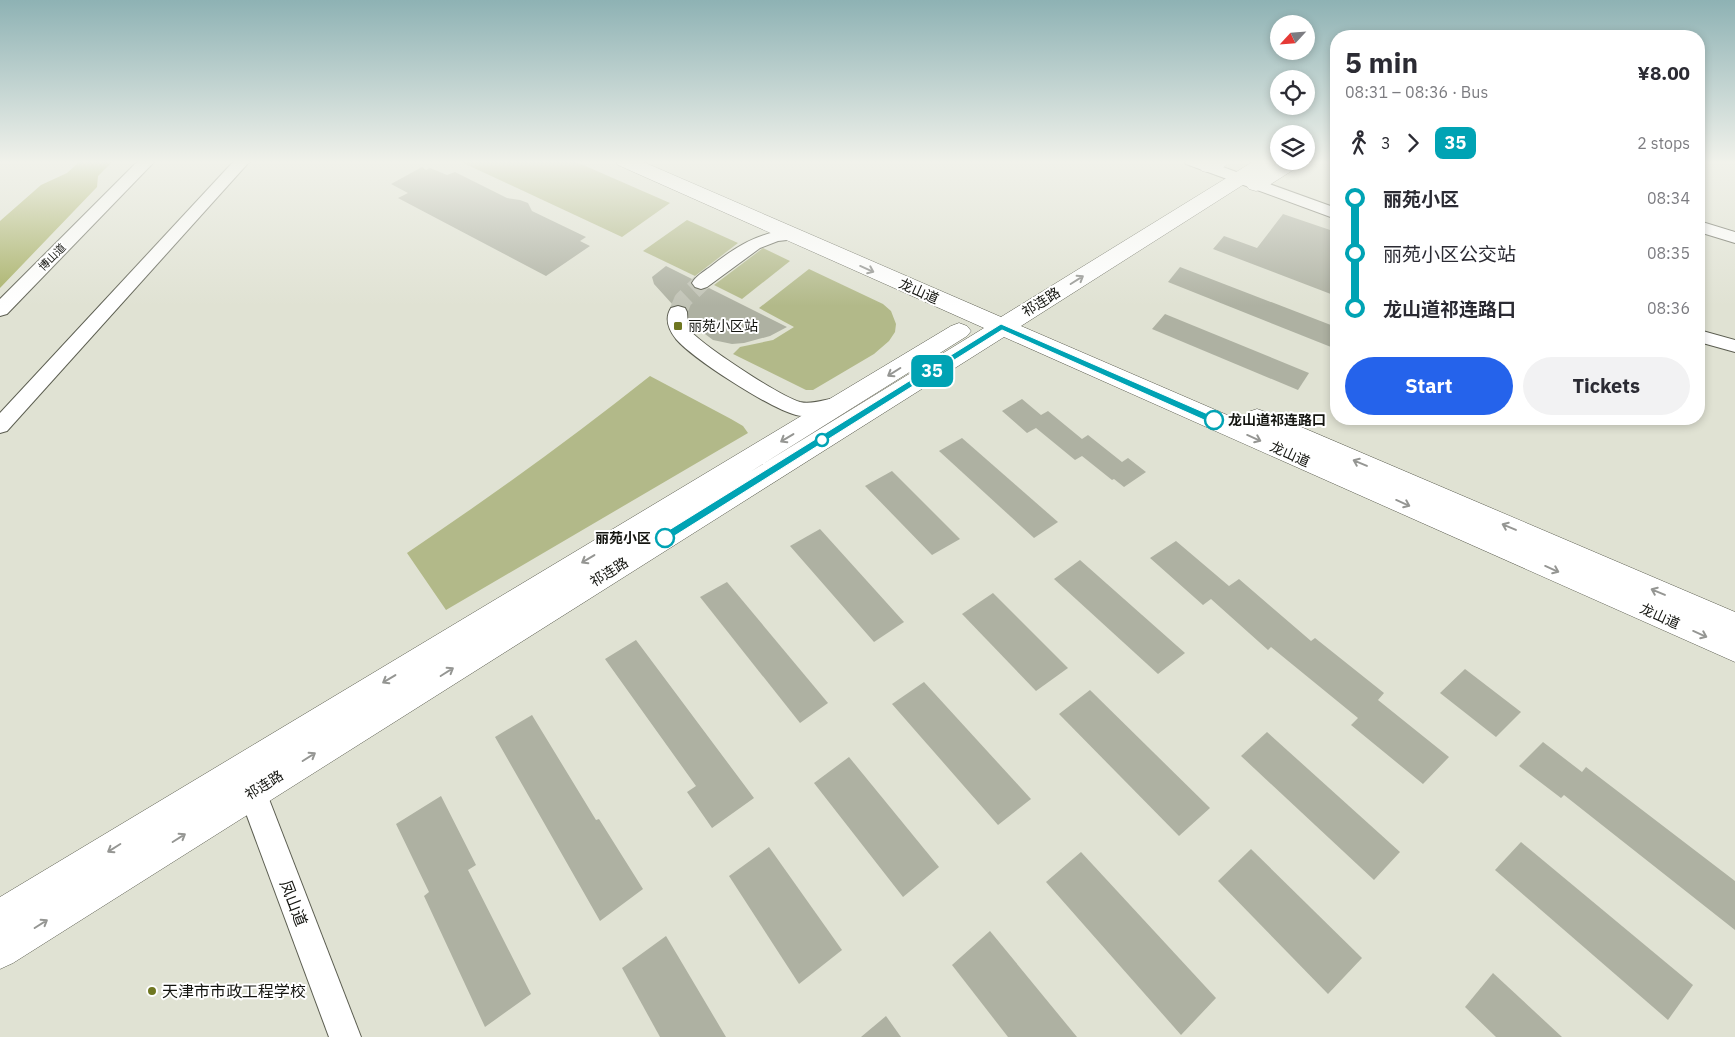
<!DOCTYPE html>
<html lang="en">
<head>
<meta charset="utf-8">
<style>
  body { margin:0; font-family:"IBM Plex Sans","Noto Sans SC",sans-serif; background:#f2f2f3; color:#2b2b33; height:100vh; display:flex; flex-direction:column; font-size:19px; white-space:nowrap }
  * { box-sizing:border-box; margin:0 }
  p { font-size:16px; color:#7c7c81 }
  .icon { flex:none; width:28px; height:28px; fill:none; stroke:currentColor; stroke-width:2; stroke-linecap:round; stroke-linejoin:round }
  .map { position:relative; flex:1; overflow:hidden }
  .sheet { position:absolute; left:1330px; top:30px; width:375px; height:395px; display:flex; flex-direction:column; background:#fff; border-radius:20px; box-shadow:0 2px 8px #0003 }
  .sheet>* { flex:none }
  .badge { padding:0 10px; border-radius:8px; font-size:18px; line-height:32px }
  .needle { width:32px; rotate:244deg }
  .controls { position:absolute; left:1270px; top:15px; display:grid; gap:10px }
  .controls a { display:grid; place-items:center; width:45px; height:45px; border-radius:50%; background:#fff; box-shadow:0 2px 8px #0003; font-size:25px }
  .map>.badge { position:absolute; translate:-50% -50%; box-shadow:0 0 0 2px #fff }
  .legs { display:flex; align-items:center; gap:8px; height:55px; padding:0 15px; font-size:16px }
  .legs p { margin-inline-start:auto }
  .headline { display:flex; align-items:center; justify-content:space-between; height:85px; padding:0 15px }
  h1 { font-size:28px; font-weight:700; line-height:38px }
  .button { display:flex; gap:10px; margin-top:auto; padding:10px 15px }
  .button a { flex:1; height:58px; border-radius:30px; background:#2563eb; color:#fff; font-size:20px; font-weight:700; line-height:58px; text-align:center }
  .button a+a { background:#f2f2f3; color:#2b2b33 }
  ul { padding:0 15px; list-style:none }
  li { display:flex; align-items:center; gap:18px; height:55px; font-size:19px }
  li i { display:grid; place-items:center; width:8px; height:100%; margin:0 6px; background:currentColor }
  li i::after { content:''; width:12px; height:12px; margin:-6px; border:4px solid; border-radius:50%; background:#fff }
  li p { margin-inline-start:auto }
  li:first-child i { background:linear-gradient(#0000 50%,currentColor 0) }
  li:last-child i { background:linear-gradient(currentColor 50%,#0000 0) }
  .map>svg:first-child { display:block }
</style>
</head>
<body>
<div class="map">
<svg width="1735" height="1037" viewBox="0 0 1735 1037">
  <rect width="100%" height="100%" fill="#e0e2d3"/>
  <g fill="#b2b989">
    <polygon points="459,161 574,161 670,203 622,237"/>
    <polygon points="687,220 738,243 695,276 643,251"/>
    <polygon points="763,248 790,261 742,299 714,285"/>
    <polygon points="809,269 883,304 891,311 896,324 895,332 889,341 874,354 813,390 806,390 733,354 740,347 773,340 794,327 759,308"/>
    <path d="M650,376L731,419L743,426L748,433L446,610L407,553C490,497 571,439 650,376Z"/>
  </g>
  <polygon fill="#a7b066" points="80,161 113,161 98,176 97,187 0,288 0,221 41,185 67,173"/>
  <g fill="#aeb1a2">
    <polygon points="422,167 426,170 430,168 447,175 455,172 507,198 520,200 528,203 532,211 586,237 580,241 590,246 546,276 398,198 408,193 391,184"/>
    <polygon points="1283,214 1336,232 1336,296 1213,249 1224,236 1257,248"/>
    <polygon points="666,266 692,279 690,283 694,289 702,291 709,288 787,327 770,336 744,343 732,344 713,340 689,322 687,307 679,304 673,305 654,284 652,277"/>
    <polygon points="1180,267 1336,327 1336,349 1168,282"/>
    <polygon points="1165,314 1309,373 1298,390 1152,329"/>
    <polygon points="1022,399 1041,415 1048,411 1082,439 1088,435 1122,462 1128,458 1146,472 1124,487 1114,479 1112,480 1082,456 1075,460 1036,428 1027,433 1002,411"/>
    <polygon points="962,438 1058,522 1034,538 939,451"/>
    <polygon points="892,471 960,539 932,555 865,486"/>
    <polygon points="820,529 904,622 874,642 790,546"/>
    <polygon points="1176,541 1229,586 1239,579 1311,641 1315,638 1384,693 1378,700 1449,757 1423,784 1351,725 1358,718 1271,647 1268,650 1211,599 1203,605 1150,558"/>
    <polygon points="1080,560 1185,653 1158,674 1054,579"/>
    <polygon points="727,582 828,703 800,723 700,597"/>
    <polygon points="993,593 1068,668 1036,691 962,614"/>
    <polygon points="636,640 754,798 712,828 687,792 696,786 605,659"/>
    <polygon points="1465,669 1521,712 1496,737 1440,693"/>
    <polygon points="924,682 1031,799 998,825 892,704"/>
    <polygon points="1090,690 1210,808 1179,836 1059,714"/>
    <polygon points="532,715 596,820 599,819 643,889 600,921 495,737"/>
    <polygon points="1267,732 1400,852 1374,880 1241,756"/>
    <polygon points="1543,742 1582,772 1586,767 1735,881 1735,930 1564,795 1561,798 1519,766"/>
    <polygon points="849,757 939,867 903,897 814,783"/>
    <polygon points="441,796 476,865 468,870 531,994 485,1027 424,896 429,892 396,824"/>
    <polygon points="1521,842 1693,985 1668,1020 1495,870"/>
    <polygon points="769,847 842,950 799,984 729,876"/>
    <polygon points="1251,849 1362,958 1328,994 1218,881"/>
    <polygon points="1081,852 1216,998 1181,1035 1046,882"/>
    <polygon points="990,931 1077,1037 1008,1037 952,965"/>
    <polygon points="666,936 726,1037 660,1037 622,968"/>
    <polygon points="1493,973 1562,1037 1496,1037 1465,1007"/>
    <polygon points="886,1016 901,1037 861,1037"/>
  </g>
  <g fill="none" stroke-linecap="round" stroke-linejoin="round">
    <polyline stroke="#c1c3b6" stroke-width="18" stroke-dasharray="18 9" stroke-linecap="butt" points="678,312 683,300 701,283"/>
    <g stroke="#5b5d50" stroke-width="2">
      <g id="minor">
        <polygon points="138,161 155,161 7,314 0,316 0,299"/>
        <polygon points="234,161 250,161 7,431 0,433 0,413"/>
        <polygon points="1184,161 1206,161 1336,208 1336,219 1186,164"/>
        <polygon points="1699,221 1735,232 1735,243 1699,232"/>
        <path d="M790,230L796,231L799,235L796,239L778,241L760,248L707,287L701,289L695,287L692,283C696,276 703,272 710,267C734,248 758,232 790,230Z"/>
        <path d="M678,306L685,308L687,312L688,328C698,343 781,397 800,402C817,406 833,394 849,399L852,404L849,409C833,414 813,419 796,415C771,409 693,359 676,339C669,330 664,319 671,308Z"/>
        <polygon points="1699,330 1735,340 1735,352 1699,342"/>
        <polygon points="248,768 258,772 262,781 361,1037 329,1037 234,781 238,772"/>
      </g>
    </g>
    <g stroke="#5b5d50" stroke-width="1">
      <g id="major">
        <polygon points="616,161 641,161 1001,317 1254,161 1277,161 1274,165 1252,179 1280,161 1303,161 1301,165 1263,189 1256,191 1249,189 1246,185 1249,181 1021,326 1248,424 1244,418 1248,412 1257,409 1266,412 1735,612 1735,662 1004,337 13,963 0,969 0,897 951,326 959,323 967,326 971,331 967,336 750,472 984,328 618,165"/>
        <path d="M1206,161H1230C1223,170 1212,174 1202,171L1199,167Z"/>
      </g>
    </g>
    <use href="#minor" fill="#fff" fill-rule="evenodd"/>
    <use href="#major" fill="#fff" fill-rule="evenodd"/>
  </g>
  <defs><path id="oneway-shaft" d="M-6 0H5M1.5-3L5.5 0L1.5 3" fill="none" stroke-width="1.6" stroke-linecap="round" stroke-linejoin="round" transform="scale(1.25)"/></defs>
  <g stroke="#959693">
    <use href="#oneway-shaft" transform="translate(867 269) rotate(24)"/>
    <use href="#oneway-shaft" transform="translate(1077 280) rotate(-32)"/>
    <use href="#oneway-shaft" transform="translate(894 372) rotate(148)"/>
    <use href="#oneway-shaft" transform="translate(787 438) rotate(149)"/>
    <use href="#oneway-shaft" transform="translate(1254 438) rotate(24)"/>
    <use href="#oneway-shaft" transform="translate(1360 463) rotate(-157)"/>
    <use href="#oneway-shaft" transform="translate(1403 503) rotate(24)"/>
    <use href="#oneway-shaft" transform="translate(1509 527) rotate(-157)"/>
    <use href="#oneway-shaft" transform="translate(588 559) rotate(149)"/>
    <use href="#oneway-shaft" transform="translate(1552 569) rotate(24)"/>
    <use href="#oneway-shaft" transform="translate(1658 592) rotate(-157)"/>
    <use href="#oneway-shaft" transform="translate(1700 634) rotate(24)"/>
    <use href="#oneway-shaft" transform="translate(447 672) rotate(-32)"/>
    <use href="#oneway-shaft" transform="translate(389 679) rotate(149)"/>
    <use href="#oneway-shaft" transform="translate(309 757) rotate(-32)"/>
    <use href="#oneway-shaft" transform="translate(179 838) rotate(-32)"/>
    <use href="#oneway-shaft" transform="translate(114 848) rotate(148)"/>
    <use href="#oneway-shaft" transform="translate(41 924) rotate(-32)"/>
  </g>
  <linearGradient id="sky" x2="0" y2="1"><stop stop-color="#8eb2b4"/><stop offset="0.53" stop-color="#f1f2eb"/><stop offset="1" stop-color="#f1f2eb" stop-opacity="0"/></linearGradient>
  <rect width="1735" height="306" fill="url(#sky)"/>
  <polygon fill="#00a3b4" stroke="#fff" points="1001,324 1217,418 1218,420 1217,423 1211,423 1002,330 668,540 661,540 661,535"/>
  <g fill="#6f7721" stroke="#fff" stroke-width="2">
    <rect x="673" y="321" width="10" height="10" rx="2.5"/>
    <circle cx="152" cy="991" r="5"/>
  </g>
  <g fill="#fff" stroke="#00a3b4" stroke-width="2.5">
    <circle cx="1214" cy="420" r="9"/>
    <circle cx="822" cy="440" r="6"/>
    <circle cx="665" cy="538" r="9"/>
  </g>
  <g text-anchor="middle" stroke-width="4" stroke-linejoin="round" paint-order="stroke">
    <g font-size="11" fill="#141510" stroke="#fff">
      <text transform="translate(52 257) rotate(-45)" y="4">博山道</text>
    </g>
    <g font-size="14" fill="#141510" stroke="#fff">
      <text transform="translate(919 291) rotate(24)" y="5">龙山道</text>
      <text transform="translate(1041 302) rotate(-32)" y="5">祁连路</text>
      <text transform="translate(1290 454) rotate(24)" y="5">龙山道</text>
      <text transform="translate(609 572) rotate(-32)" y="5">祁连路</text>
      <text transform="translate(1660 616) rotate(24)" y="5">龙山道</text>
      <text transform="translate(264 785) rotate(-32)" y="5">祁连路</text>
    </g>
    <g font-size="14" fill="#141510" stroke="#fff" text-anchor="start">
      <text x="688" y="331">丽苑小区站</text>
    </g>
    <g font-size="14" font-weight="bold" fill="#141510" stroke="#fff" text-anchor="start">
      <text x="1228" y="425">龙山道祁连路口</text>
      <text x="651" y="543" text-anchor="end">丽苑小区</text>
    </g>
    <g font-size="16" fill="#141510" stroke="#fff">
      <text transform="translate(294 903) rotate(69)" y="6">凤山道</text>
    </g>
    <g font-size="16" fill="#141510" stroke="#fff" text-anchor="start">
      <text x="162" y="997">天津市市政工程学校</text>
    </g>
  </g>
</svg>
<div class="controls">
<a><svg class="needle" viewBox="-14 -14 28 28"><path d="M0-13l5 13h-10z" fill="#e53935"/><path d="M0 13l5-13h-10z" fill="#7c7c81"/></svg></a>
<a><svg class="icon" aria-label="locate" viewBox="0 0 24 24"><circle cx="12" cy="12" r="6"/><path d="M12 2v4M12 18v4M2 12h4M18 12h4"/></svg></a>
<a><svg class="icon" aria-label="layers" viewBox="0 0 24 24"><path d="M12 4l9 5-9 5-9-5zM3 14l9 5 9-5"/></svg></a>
</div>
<b class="badge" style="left:932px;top:371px;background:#00a3b4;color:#fff">35</b>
<section class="sheet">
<div class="headline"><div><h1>5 min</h1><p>08:31 – 08:36 · Bus</p></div><b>¥8.00</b></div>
<div class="legs"><svg class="icon" aria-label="walk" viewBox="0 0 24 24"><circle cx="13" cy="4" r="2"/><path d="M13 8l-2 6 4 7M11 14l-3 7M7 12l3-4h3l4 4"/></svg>3<svg class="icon" aria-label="forward" viewBox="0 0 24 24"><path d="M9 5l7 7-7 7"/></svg><b class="badge" style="background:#00a3b4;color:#fff">35</b><p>2 stops</p></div>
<ul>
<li><i style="color:#00a3b4"></i><b>丽苑小区</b><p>08:34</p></li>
<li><i style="color:#00a3b4"></i><span>丽苑小区公交站</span><p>08:35</p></li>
<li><i style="color:#00a3b4"></i><b>龙山道祁连路口</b><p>08:36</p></li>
</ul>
<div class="button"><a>Start</a><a>Tickets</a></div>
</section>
</div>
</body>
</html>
